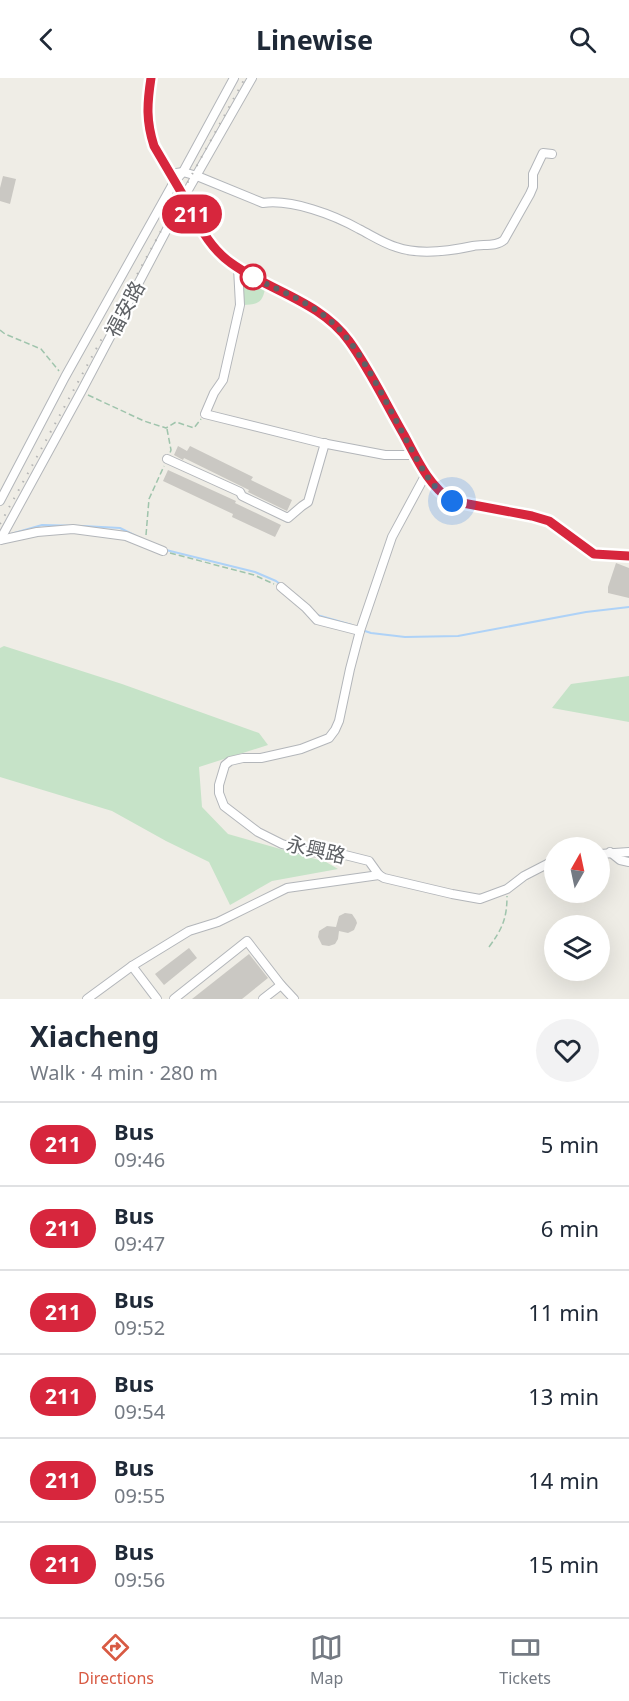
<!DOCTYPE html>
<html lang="en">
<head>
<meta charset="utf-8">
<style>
  body { margin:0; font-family:"Noto Sans","Noto Sans TC",sans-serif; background:#f2f2f3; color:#1f2937; height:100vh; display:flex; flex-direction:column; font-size:22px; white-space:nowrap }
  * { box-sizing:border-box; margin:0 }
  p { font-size:20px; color:#747a83 }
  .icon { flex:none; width:33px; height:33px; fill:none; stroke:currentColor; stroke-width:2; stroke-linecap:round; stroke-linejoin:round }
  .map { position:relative; height:921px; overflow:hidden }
  .sheet { display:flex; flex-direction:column; background:#fff; flex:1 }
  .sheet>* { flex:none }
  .badge { padding:0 12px; border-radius:20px; font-size:21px; line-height:39px }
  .needle { width:39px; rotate:9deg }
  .buttons { position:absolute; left:544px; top:759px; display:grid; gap:12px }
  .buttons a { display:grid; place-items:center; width:66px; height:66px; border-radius:50%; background:#fff; box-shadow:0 6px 24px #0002; font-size:30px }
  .you { position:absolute; width:30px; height:30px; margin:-15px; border:4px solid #fff; border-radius:50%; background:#1a73e8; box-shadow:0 0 0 9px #1a73e833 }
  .map>.badge { position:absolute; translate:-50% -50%; box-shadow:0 0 0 3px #fff }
  .round { display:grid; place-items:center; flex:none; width:63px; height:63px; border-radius:32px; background:#f2f2f3 }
  .overview { display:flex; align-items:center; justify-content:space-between; height:102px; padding:0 30px }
  h1 { font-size:28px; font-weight:700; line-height:45px }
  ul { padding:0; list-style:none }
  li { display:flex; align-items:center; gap:18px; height:84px; padding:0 30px; border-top:2px solid #e0e1e3 }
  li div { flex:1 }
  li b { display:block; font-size:22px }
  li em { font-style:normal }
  li .badge { min-width:66px; font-weight:700; text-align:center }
  header { display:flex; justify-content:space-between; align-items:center; height:78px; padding:0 30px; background:#fff; font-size:27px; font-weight:700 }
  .dock { display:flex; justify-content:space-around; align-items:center; height:84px; border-top:2px solid #e0e1e3; background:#fff; font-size:16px; color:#747a83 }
  .dock a { display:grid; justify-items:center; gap:3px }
  .dock .on { color:#d85a43 }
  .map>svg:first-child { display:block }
</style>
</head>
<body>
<header><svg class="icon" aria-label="back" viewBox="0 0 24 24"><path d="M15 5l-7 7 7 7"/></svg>Linewise<svg class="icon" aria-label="search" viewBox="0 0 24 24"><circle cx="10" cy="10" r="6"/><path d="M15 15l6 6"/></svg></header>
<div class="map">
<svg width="629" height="921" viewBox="0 0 629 921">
  <rect width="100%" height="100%" fill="#efede6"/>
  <g fill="#c6e3c8">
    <path d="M241,198L265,211C262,226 257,226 243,227Z"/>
    <polygon points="4,568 122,606 259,655 268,667 199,689 202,729 228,756 326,784 338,791 272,803 230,827 209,784 166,763 112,733 0,699 0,570"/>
    <polygon points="629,598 629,644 552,630 571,606"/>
  </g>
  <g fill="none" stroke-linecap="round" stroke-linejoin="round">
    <g stroke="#aed2f7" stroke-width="2">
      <polyline points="4,458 42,447 83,448 120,450 144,462"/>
      <polyline points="166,472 255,494 276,503 280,506"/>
      <polyline points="317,537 352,547"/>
      <polyline points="362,552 371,555 405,559 458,558 586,534 629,529"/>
    </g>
  </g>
  <g fill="#cac8c3">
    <polygon points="3,98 16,101 10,126 0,123 0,110"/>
    <polygon points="178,368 187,373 190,368 253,399 251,402 292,422 287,433 248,414 249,412 184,380 183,382 174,377"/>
    <polygon points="168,392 236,423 235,425 281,447 275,459 232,439 233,436 163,403"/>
    <polygon points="616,485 629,490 629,520 608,515 608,509"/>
    <polygon points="345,835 352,836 356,842 357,845 354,852 348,855 339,853 338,861 335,866 329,868 322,867 318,859 319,853 327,848 336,849 339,838"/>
    <polygon points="189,870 197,880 164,907 155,896"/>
    <polygon points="249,876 268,900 242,921 192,921"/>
  </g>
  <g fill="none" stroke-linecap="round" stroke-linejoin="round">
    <g stroke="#b3b6ba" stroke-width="10">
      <g id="minor">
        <path d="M151,0C147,25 146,43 155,68C164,85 174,102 184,119C198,144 206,163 228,183C265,215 318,221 349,263C371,293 388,328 406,361C419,385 429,408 452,423L532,438L549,443L594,476L629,478"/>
        <path d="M170,96L183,94L197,98L263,125C292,121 334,137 359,151C371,157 383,165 396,169C418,177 450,173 473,168C483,166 496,169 504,162L530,116L533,109V96L543,75L552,76"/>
        <polyline points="238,190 240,227 223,302 214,315 205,336 322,365 385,377 415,377"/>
        <polyline points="167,381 240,414 242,418 288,440 302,428 308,424 325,365"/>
        <polyline points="0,423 65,299 174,104 183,94 234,0"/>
        <polyline points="0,462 81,314 184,119 252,0"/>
        <polyline points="0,462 37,454 73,451 126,458 163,473"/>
        <polyline points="281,509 306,530 317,542 360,553"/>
        <polyline points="610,774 620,782 629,784"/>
        <polyline points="600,776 629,774"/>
        <polyline points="379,797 369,783 341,776 309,774 282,766 258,754 224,728 219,715 219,707 225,687 230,683 243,680 261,680 301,671 329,660 335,652 339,643 350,591 360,553 392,459 426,396"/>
        <polyline points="379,797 384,800 452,816 480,821 507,811 524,798 555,782"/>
        <polyline points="132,888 157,921"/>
        <polyline points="87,921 132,888 189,853 218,844 287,810 379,797"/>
        <polyline points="174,921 247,863 281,907 294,921"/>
        <polyline points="263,921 281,907"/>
      </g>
    </g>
    <g stroke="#9fc4ac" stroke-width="1.5" stroke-dasharray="6 3" stroke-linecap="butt">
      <polyline points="0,252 5,256 41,271 59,293"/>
      <polyline points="88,317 144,343 166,350 176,344 194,350 201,341"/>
      <polyline points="167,351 171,372 170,375"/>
      <polyline points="146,457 149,421 164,388"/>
      <polyline points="170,475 254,497 274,506"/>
      <path d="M489,869C502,851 507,841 507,818"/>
    </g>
    <use href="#minor" stroke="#fff" stroke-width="8"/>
    <polyline stroke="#b4b5b5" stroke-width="2" stroke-dasharray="1.5 8" stroke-linecap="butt" points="0,446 245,0"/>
  </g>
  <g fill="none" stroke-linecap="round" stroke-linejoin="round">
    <g stroke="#fff" stroke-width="14">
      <path id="line" d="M151,0C147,26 146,43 154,68C164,85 174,102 184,119C198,144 207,168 231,185C269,213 320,223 349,263C370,292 386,326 404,357C417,381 428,407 452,423L532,438L549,443L594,476L629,478"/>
    </g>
    <use href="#line" stroke="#d7263d" stroke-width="9"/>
    <path stroke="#5e6165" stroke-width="6" stroke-dasharray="0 10.8" d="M253,199L250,198C280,213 316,226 340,252C366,280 389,331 408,365C420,387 430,409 452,423"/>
  </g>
  <circle fill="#fff" stroke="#d7263d" stroke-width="3" cx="253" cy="199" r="12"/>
  <g text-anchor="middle" stroke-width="4.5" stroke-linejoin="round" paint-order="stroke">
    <g font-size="20" fill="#5e6165" stroke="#fff">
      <text transform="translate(125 231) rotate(-62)" y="7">福安路</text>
      <text transform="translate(316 772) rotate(13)" y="7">永興路</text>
    </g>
  </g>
</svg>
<div class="buttons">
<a><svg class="needle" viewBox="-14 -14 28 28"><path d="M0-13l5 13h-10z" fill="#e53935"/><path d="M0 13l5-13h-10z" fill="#747a83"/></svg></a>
<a><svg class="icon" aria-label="layers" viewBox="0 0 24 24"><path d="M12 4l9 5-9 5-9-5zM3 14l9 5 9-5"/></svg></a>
</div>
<div class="you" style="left:452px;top:423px"></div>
<b class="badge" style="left:192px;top:136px;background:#d7263d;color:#fff">211</b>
</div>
<section class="sheet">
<div class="overview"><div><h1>Xiacheng</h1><p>Walk · 4 min · 280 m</p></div><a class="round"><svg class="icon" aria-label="heart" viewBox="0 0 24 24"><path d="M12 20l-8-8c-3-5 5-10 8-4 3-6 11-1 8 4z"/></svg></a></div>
<ul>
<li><span class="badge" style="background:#d7263d;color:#fff">211</span><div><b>Bus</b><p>09:46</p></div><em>5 min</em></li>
<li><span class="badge" style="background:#d7263d;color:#fff">211</span><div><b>Bus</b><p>09:47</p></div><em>6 min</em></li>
<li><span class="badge" style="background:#d7263d;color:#fff">211</span><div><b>Bus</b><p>09:52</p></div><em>11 min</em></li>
<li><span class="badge" style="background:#d7263d;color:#fff">211</span><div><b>Bus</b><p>09:54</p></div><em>13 min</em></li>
<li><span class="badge" style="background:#d7263d;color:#fff">211</span><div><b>Bus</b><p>09:55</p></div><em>14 min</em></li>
<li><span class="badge" style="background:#d7263d;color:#fff">211</span><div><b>Bus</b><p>09:56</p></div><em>15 min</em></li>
</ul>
</section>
<nav class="dock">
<a class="on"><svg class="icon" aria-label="directions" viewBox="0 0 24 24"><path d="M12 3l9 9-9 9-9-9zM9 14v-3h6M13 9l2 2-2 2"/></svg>Directions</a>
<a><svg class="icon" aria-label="map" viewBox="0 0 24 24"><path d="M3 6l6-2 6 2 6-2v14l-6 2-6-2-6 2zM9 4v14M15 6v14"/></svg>Map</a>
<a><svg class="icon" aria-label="tickets" viewBox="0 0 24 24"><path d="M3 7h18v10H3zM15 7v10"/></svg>Tickets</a>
</nav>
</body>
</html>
